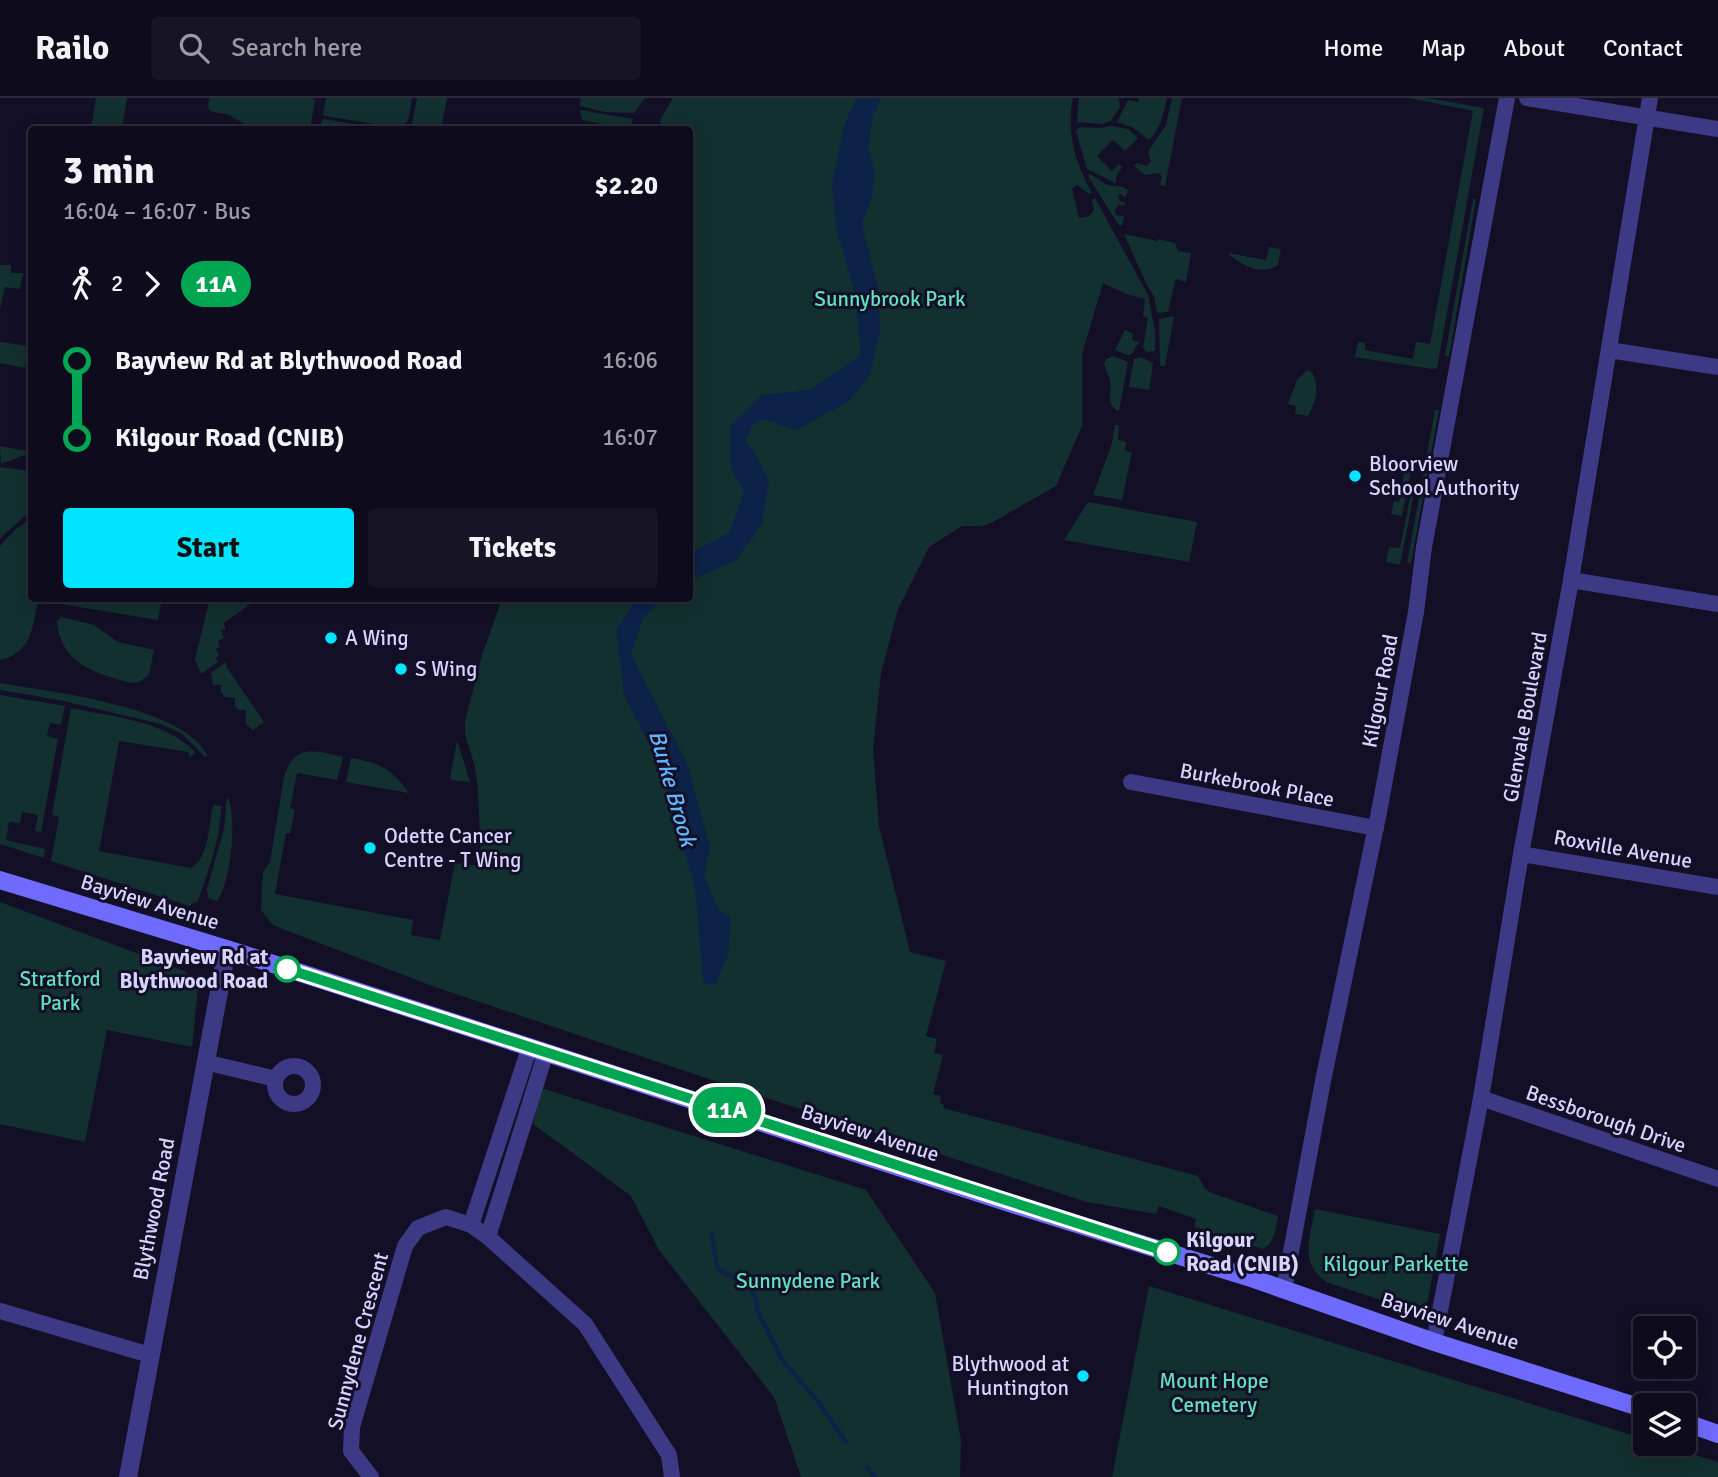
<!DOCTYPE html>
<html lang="en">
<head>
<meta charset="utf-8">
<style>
  body { margin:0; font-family:Signika,sans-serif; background:#171425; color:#f1f3f6; height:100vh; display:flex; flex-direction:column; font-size:26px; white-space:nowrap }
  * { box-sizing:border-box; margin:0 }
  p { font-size:23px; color:#9b9ba3 }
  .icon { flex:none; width:38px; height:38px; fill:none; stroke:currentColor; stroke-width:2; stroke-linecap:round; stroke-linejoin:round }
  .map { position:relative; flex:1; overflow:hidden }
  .details { position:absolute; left:28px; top:28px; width:665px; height:476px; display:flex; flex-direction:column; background:#0e0b1c; border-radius:7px; box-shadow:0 4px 18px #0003,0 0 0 2px #2e2b3b }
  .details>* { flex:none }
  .badge { padding:0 14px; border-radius:23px; font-size:24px; line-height:46px }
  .buttons { position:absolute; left:1633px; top:1218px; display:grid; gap:14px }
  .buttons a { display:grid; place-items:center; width:63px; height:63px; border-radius:7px; background:#0e0b1c; box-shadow:0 4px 18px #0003,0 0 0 2px #2e2b3b; font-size:35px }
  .map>.badge { position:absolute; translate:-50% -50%; box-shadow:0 0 0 4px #fff }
  .legs { display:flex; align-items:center; gap:10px; height:77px; padding:0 35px; font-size:23px }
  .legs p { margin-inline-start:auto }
  .headline { display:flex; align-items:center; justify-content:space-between; height:119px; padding:0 35px }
  h1 { font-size:38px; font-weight:700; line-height:52px }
  .action { display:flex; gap:14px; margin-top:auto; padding:14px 35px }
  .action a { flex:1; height:80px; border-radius:7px; background:#00e5ff; color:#111; font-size:28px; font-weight:700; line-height:80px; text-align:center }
  .action a+a { background:#171425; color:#f1f3f6 }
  ul { padding:0 35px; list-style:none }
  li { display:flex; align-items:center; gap:24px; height:77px; font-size:26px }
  li i { display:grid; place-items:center; width:10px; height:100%; margin:0 9px; background:currentColor }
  li i::after { content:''; width:18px; height:18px; margin:-9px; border:5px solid; border-radius:50%; background:#0e0b1c }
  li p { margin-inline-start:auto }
  li:first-child i { background:linear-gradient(#0000 50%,currentColor 0) }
  li:last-child i { background:linear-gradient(currentColor 50%,#0000 0) }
  header { display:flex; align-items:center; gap:42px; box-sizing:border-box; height:98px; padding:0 35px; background:#0e0b1c; border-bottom:2px solid #2e2b3b }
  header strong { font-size:33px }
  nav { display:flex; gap:38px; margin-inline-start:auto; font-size:24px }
  .search { width:490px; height:63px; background:#171425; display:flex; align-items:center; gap:18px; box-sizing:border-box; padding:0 24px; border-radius:7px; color:#9b9ba3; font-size:26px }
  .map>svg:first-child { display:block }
</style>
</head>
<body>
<header>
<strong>Railo</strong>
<div class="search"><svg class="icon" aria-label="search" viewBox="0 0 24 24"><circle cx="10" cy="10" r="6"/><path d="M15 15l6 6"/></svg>Search here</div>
<nav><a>Home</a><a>Map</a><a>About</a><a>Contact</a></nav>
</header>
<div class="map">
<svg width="1718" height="1379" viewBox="0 0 1718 1379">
  <rect width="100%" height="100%" fill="#130f26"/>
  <g fill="#12302f">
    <polygon points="96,0 127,0 122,31 91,31"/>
    <polygon points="209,0 312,0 315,2 310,31 253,31 229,17 210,13 208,9"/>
    <polygon points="326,0 412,0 412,1 408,23 399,30 325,18 323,16"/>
    <polygon points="417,0 447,0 441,31 430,30 411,31"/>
    <polygon points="581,0 645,0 634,15 605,14 580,8"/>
    <path d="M673,0H1073C1066,34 1075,65 1092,95L1089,96L1077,87L1072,91L1079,120L1089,118L1094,112L1092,102L1095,100L1148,197L1155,234V253L1146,254L1143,249L1148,220L1143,218L1145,201L1126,196L1103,185L1082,256V328L1056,388L993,424L983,428H962L929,449L898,511L881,575L873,651L879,728L910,854L946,863L926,938L937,941L934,955L943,957L933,996L941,998L940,1005L944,1007L943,1010L1198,1078L1205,1091L1212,1095L1278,1118C1275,1131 1275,1145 1263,1151L1194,1129L1196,1121L1159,1108L1156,1116L1087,1104L727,987L435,889L280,830L273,827L261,812L263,774L270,764L284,679C295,644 315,653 343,659L337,682L297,675L290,710L295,712L290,735H286L275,796L413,822L411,837L440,842L455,765L481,768L478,691L475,669L465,636V623L482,557L502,501L690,500V32L662,31L660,22Z"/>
    <polygon points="1079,0 1119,0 1120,9 1111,23 1103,26 1077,24"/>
    <path d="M1139,0H1167C1164,14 1160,33 1149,42L1134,30L1117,24L1128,2L1138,4Z"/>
    <polygon points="1172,0 1182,0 1165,88 1160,87 1162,79 1159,75 1145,77 1134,68 1137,65 1146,68 1151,64 1148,54 1166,27"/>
    <polygon points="1409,0 1427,0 1484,10 1437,270 1432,271 1355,259 1358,244 1365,245 1365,252 1413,261 1416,244 1430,246 1473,13"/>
    <polygon points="580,12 633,21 629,31 617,31 617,29 582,22"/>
    <polygon points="325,21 383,31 320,31 322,22"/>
    <polygon points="1112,28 1128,31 1138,40 1125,53 1113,42 1097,58 1112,73 1119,66 1122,69 1116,79 1116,85 1087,71 1076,33 1080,29 1099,30"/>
    <polygon points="1090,76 1107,87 1124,89 1128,92 1125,99 1120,96 1118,99 1120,103 1125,104 1125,108 1118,107 1115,112 1116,117 1124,118 1122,128 1118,126 1088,78"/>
    <polygon points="1473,101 1476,101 1449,259 1445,258"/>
    <polygon points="1124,136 1157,143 1158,141 1175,145 1178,153 1191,155 1186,184 1177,181 1175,183 1168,214 1157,215 1154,198 1147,187"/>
    <path d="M1269,149L1281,151L1278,167C1261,178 1242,168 1228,155L1266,162Z"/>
    <polygon points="0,167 11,167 11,175 23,175 20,191 5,189 0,211"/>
    <polygon points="1174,218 1165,268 1160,268 1159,221"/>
    <polygon points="1125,232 1133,236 1132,242 1139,244 1132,256 1128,257 1115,252"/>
    <polygon points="0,244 29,248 25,270 0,265"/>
    <path d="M1113,258L1128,264L1119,313C1104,306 1113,294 1110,282C1109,277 1106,272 1104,266L1106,261Z"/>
    <polygon points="1141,259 1153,265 1149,292 1129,289 1134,261"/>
    <path d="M1307,272L1312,274C1320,289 1316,304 1308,318L1295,316L1296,308L1288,306L1297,282Z"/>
    <polygon points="1435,312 1439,312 1411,465 1407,465"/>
    <polygon points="1115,327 1119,327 1118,342 1126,344 1125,353 1132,354 1122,402 1093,397 1112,345"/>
    <polygon points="31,333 30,355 1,366 0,348 27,353"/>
    <polygon points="0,369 31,373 32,412 0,440"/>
    <polygon points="1405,370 1411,371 1402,418 1391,416 1394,403 1399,404"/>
    <polygon points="1412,390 1415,390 1400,467 1386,464 1389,449 1400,450"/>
    <polygon points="1088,404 1197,424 1189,464 1064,442"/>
    <path d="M31,420L32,500L38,501C33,528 32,555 0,562V448L16,431Z"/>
    <polygon points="57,501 161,500 162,501 158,522 61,506"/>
    <polygon points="210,501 255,501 244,511 223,525 226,530 221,533 224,540 218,543 220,549 216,551 219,558 215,560 218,564 201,576 195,561"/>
    <path d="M62,519L94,527L118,544L154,552L149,577L139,584L133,585C98,577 60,566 57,523Z"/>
    <polygon points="226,564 227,570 264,624 253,632 246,626 246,612 238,612 235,608 235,600 225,599 221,594 221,587 213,587 211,575"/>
    <path d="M0,585C51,594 184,608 208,658L205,659L181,635L161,626L59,602L0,592Z"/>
    <polygon points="0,597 65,608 61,627 50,625 47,638 58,641 41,734 35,733 38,717 22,714 20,725 9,724 6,742 45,751 44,760 0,746"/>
    <path d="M71,610C113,619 164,622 195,654L190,659L188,654L119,643L99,753L191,770C209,761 209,725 213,707L221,708C221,741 208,772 198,803L189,808L51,763L59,719L52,717Z"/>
    <polygon points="457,642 470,684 452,682 450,680"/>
    <path d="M351,660C380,665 392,671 409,695L346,684Z"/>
    <path d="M227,698C238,717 231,786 217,803L208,800L207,791L224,731Z"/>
    <polygon points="0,804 184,873 192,880 198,889 192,949 107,932 85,1044 0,1026"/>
    <polygon points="541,990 866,1092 935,1195 961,1342 960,1379 801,1379 774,1299 659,1152 631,1098 533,1026"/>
    <path d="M1315,1111L1440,1136L1428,1202C1423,1211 1419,1211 1409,1211L1326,1184C1299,1164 1310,1140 1315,1111Z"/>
    <polygon points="1149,1188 1645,1341 1645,1346 1660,1346 1718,1364 1718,1379 1112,1379"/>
  </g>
  <g fill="#0c2248">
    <polygon points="856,0 882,0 873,18 868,49 875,75 871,102 862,125 879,195 880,232 870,277 848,304 796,332 763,321 753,327 745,342 755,355 769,383 762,426 736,462 690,483 690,456 730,434 744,393 731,371 730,328 762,297 810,292 861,257 855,196 836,129 832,86 844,28"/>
    <polygon points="637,500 661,501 642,522 631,557 687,665 710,749 704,778 719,812 731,820 728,858 715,887 705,886 703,881 695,789 657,661 624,597 616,532"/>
  </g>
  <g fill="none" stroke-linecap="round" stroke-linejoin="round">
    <g stroke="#0c2248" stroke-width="4.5">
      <polyline points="712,1137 717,1170 750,1190 756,1201 757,1212 783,1263 816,1301 846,1344"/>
      <polyline points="867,1369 875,1379"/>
    </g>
    <g stroke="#3d3a85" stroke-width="16">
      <polyline points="1527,0 1718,31"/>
      <polyline points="1609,252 1718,269"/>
      <polyline points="1571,482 1718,506"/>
      <polyline points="1131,684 1376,730"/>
      <polyline points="1521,756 1718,789"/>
      <polyline points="205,964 276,981"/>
      <circle cx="294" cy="987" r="19"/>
      <polyline points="1481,1000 1718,1081"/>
      <polyline points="471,1127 530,948"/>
      <polyline points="488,1139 546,954"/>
      <polyline points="1284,1191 1323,983 1379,714 1416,514 1424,449 1507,0"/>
      <polyline points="0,1213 150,1257"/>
      <polyline points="1434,1244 1481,1000 1521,756 1571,482 1650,0"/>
      <polyline points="371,1379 351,1353 352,1329 405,1148 418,1130 446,1119 471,1127 488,1139 585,1226 669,1357 672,1379"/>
    </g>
    <polyline stroke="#3d3a85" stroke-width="18" points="128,1379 227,851"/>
    <g stroke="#6f6bff" stroke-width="18">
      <polyline points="0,782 227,851 1006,1104 1254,1181 1434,1244 1645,1311"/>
      <polyline points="1684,1324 1718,1336"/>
    </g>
  </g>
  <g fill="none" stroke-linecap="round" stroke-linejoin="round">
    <g stroke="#fff" stroke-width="16">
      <polyline id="line-1" points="287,871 1167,1154"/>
    </g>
    <use href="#line-1" stroke="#00a651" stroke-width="10"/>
  </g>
  <g fill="#00e5ff" stroke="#130f26" stroke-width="2.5">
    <circle cx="1355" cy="378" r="7"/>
    <circle cx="331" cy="540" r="7"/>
    <circle cx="401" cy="571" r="7"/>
    <circle cx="370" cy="750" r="7"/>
    <circle cx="1083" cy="1278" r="7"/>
  </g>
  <g fill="#fff" stroke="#00a651" stroke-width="3.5">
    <circle cx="287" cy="871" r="12"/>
    <circle cx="1167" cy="1154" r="12"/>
  </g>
  <g text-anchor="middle" stroke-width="6" stroke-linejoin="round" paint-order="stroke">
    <g font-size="21" fill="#5fe0c0" stroke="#130f26">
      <text x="890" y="208">Sunnybrook Park</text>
      <text x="60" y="888">Stratford<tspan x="60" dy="24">Park</tspan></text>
      <text x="1396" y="1173">Kilgour Parkette</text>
      <text x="808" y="1190">Sunnydene Park</text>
      <text x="1214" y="1290">Mount Hope<tspan x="1214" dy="24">Cemetery</tspan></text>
    </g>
    <g font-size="21" fill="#d9d4ff" stroke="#130f26" text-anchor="start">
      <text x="1369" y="373">Bloorview<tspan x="1369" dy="24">School Authority</tspan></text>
      <text x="345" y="547">A Wing</text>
      <text x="415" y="578">S Wing</text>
      <text x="384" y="745">Odette Cancer<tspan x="384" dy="24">Centre - T Wing</tspan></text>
      <text x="1069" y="1273" text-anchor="end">Blythwood at<tspan x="1069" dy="24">Huntington</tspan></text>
    </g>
    <g font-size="21" fill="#d9d4ff" stroke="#130f26">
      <text transform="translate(1380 593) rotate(-79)" y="7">Kilgour Road</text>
      <text transform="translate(1525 619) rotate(-80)" y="7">Glenvale Boulevard</text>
      <text transform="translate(1257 687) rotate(11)" y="7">Burkebrook Place</text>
      <text transform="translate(1623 751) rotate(10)" y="7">Roxville Avenue</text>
      <text transform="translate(150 804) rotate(17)" y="7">Bayview Avenue</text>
      <text transform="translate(1606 1021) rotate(19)" y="7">Bessborough Drive</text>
      <text transform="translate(870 1035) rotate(18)" y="7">Bayview Avenue</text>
      <text transform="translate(154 1111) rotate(-79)" y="7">Blythwood Road</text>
      <text transform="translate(1450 1223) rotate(18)" y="7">Bayview Avenue</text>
      <text transform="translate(358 1243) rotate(-75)" y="7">Sunnydene Crescent</text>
    </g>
    <g font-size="21" font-weight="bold" fill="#d9d4ff" stroke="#130f26" text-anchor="end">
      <text x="268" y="866">Bayview Rd at<tspan x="268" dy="24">Blythwood Road</tspan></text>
      <text x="1186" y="1149" text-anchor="start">Kilgour<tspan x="1186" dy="24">Road (CNIB)</tspan></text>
    </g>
    <g font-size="23" font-style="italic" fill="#62b6ff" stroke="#130f26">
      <text transform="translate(673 690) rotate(74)" y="8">Burke Brook</text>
    </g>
  </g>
</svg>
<div class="buttons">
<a><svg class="icon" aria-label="locate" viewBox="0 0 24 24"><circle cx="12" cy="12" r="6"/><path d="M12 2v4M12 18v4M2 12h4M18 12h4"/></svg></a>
<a><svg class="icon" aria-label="layers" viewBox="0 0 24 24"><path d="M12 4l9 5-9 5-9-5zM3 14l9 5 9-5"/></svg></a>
</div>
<b class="badge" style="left:727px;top:1012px;background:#00a651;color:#fff">11A</b>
<section class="details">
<div class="headline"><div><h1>3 min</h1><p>16:04 – 16:07 · Bus</p></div><b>$2.20</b></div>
<div class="legs"><svg class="icon" aria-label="walk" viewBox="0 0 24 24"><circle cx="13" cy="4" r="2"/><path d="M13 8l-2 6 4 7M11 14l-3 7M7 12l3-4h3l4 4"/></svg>2<svg class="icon" aria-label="forward" viewBox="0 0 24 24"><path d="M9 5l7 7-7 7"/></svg><b class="badge" style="background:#00a651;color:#fff">11A</b></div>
<ul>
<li><i style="color:#00a651"></i><b>Bayview Rd at Blythwood Road</b><p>16:06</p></li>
<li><i style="color:#00a651"></i><b>Kilgour Road (CNIB)</b><p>16:07</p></li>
</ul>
<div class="action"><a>Start</a><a>Tickets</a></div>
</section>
</div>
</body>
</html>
